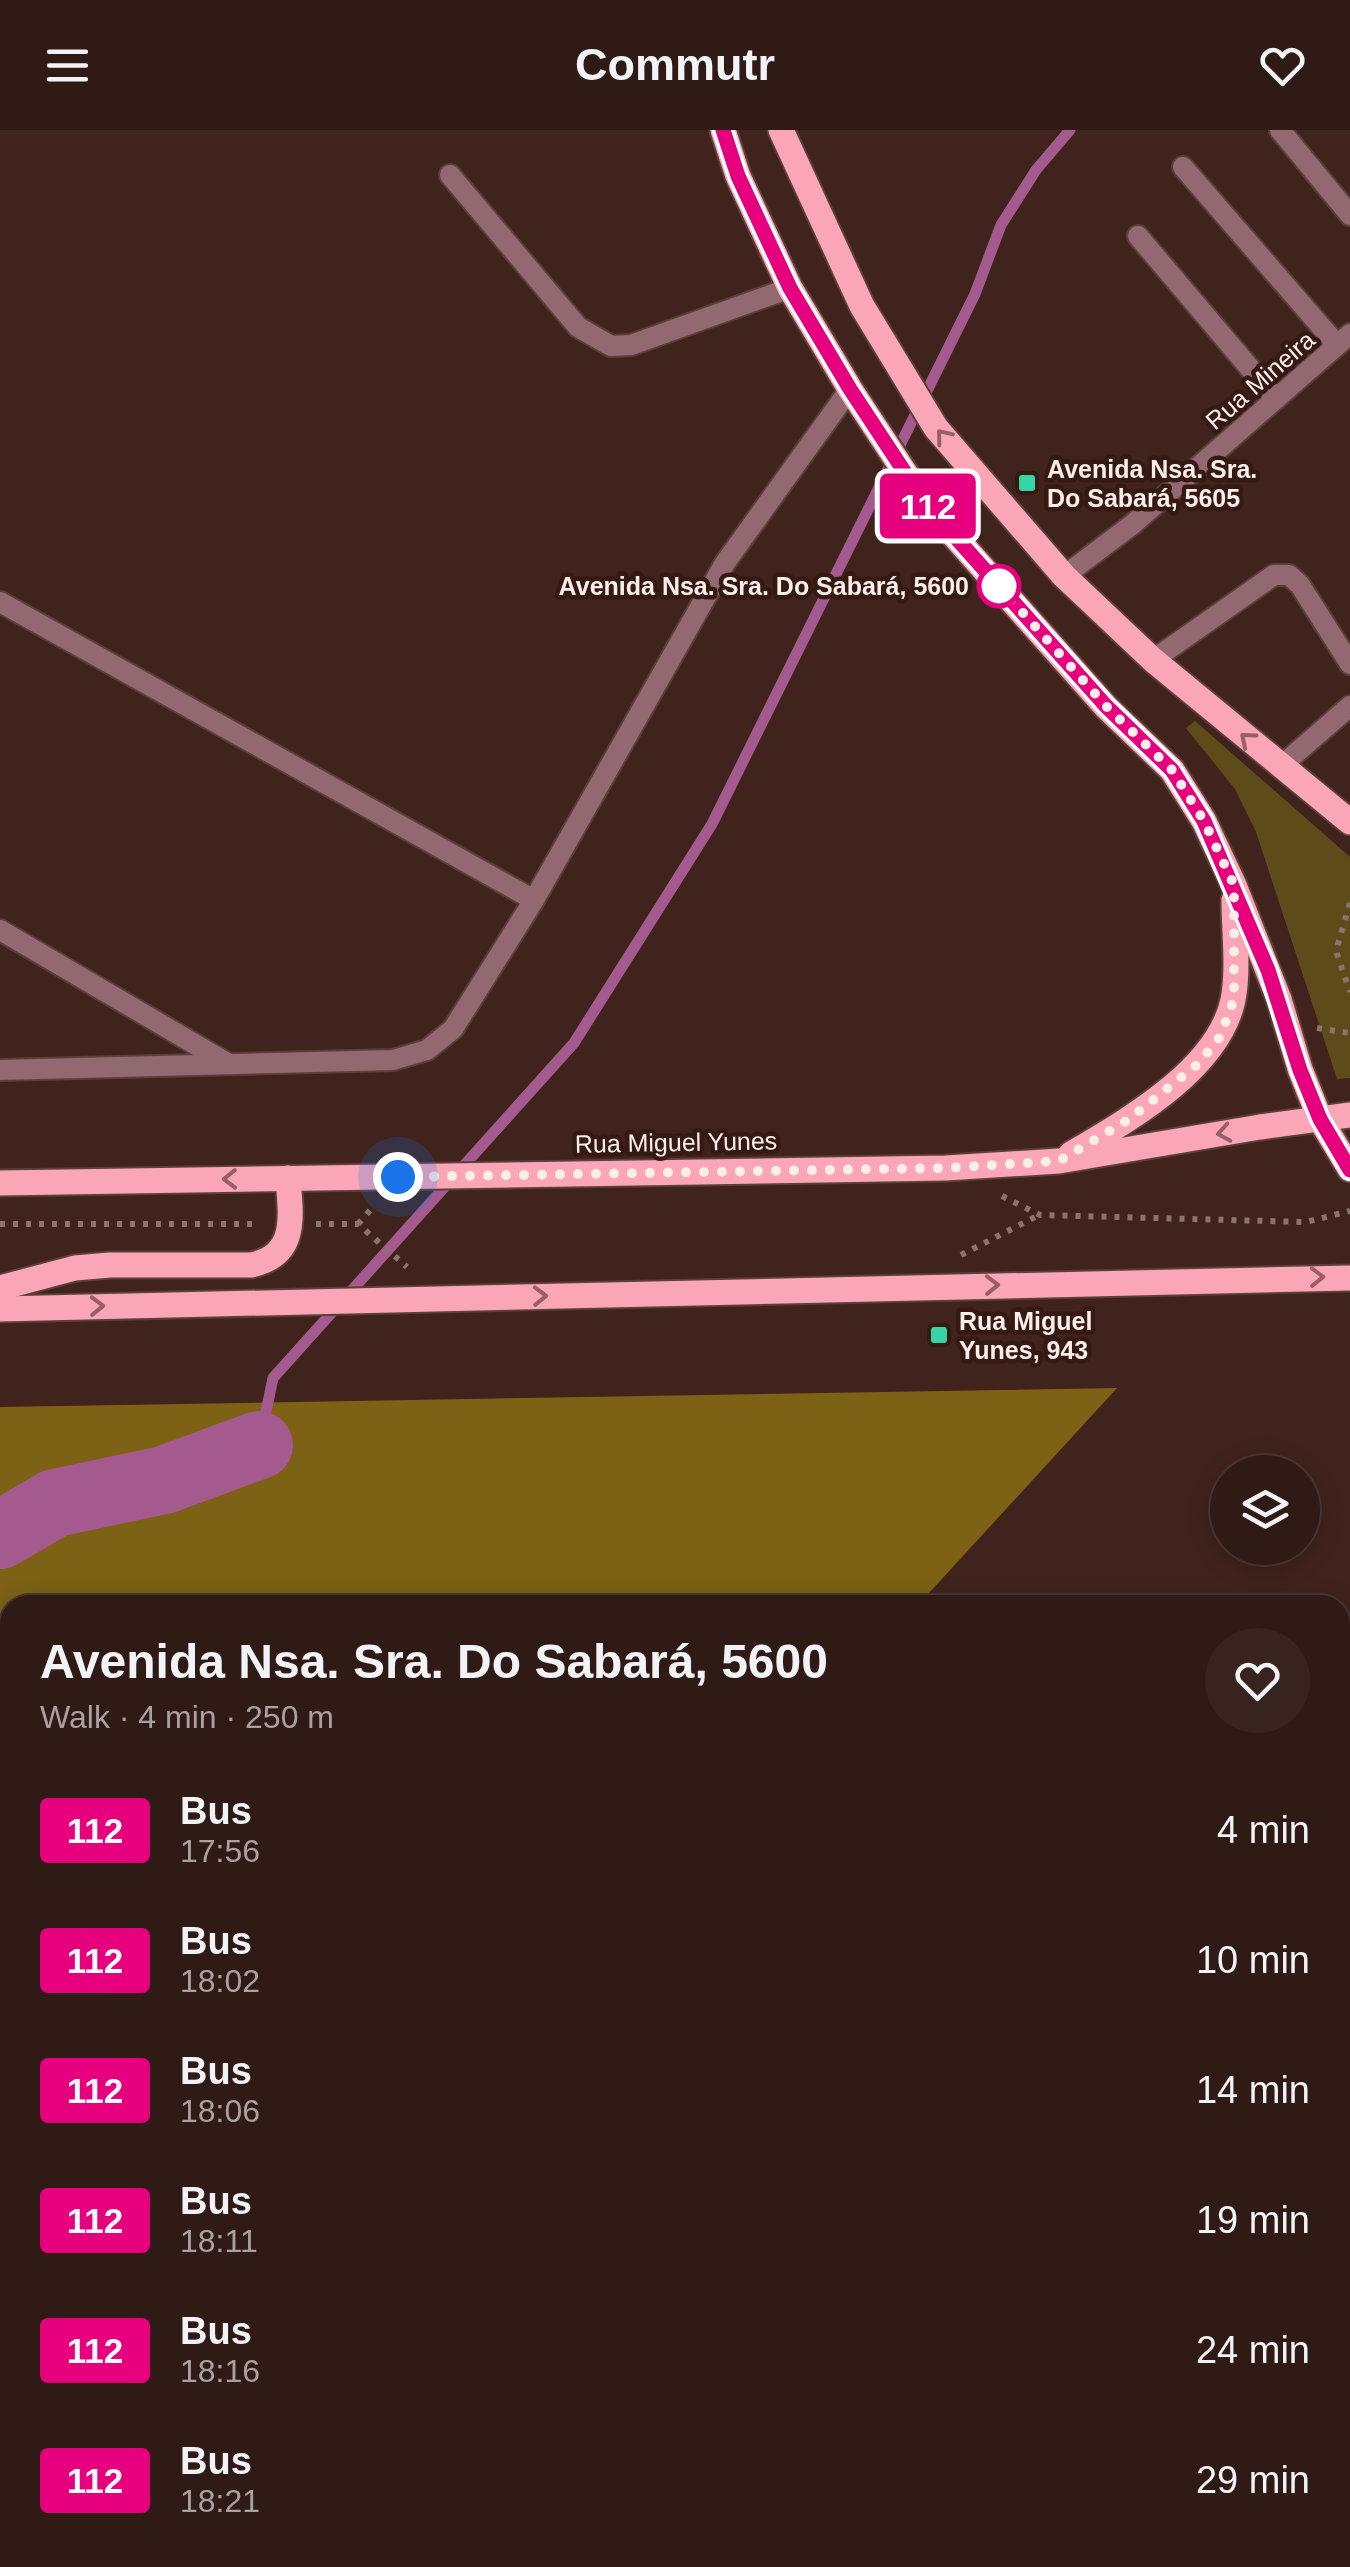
<!DOCTYPE html>
<html lang="en">
<head>
<meta charset="utf-8">
<style>
  body { margin:0; font-family:Arial,sans-serif; background:#38231e; color:#f1f3f6; height:100vh; display:flex; flex-direction:column; font-size:38px; white-space:nowrap }
  * { box-sizing:border-box; margin:0 }
  p { font-size:32px; color:#a8a1a0 }
  .icon { flex:none; width:55px; height:55px; fill:none; stroke:currentColor; stroke-width:2; stroke-linecap:round; stroke-linejoin:round }
  .map { position:relative; flex:1; overflow:hidden }
  .side { position:absolute; left:0px; top:1465px; width:1350px; height:972px; display:flex; flex-direction:column; background:#301a15; border-radius:30px 30px 0 0; box-shadow:0 5px 25px #0003,0 0 0 2px #4b3834 }
  .side>* { flex:none }
  .badge { padding:0 20px; border-radius:8px; font-size:35px; line-height:65px }
  .buttons { position:absolute; left:1210px; top:1325px; display:grid; gap:20px }
  .buttons a { display:grid; place-items:center; width:110px; height:110px; border-radius:50%; background:#301a15; box-shadow:0 5px 25px #0003,0 0 0 2px #4b3834; font-size:50px }
  .you { position:absolute; width:50px; height:50px; margin:-25px; border:8px solid #fff; border-radius:50%; background:#1a73e8; box-shadow:0 0 0 15px #1a73e833 }
  .map>.badge { position:absolute; translate:-50% -50%; box-shadow:0 0 0 5px #fff }
  .round { display:grid; place-items:center; flex:none; width:105px; height:105px; border-radius:52px; background:#38231e }
  .head { display:flex; align-items:center; justify-content:space-between; height:170px; padding:0 40px }
  h1 { font-size:48px; font-weight:700; line-height:75px }
  ul { padding:0; list-style:none }
  li { display:flex; align-items:center; gap:30px; height:130px; padding:0 40px }
  li div { flex:1 }
  li b { display:block; font-size:38px }
  li em { font-style:normal }
  li .badge { min-width:110px; font-weight:700; text-align:center }
  header { display:flex; justify-content:space-between; align-items:center; height:130px; padding:0 40px; background:#301a15; font-size:45px; font-weight:700 }
  .map>svg:first-child { display:block }
</style>
</head>
<body>
<header><svg class="icon" aria-label="menu" viewBox="0 0 24 24"><path d="M4 6h16M4 12h16M4 18h16"/></svg>Commutr<svg class="icon" aria-label="heart" viewBox="0 0 24 24"><path d="M12 20l-8-8c-3-5 5-10 8-4 3-6 11-1 8 4z"/></svg></header>
<div class="map">
<svg width="1350" height="2437" viewBox="0 0 1350 2437">
  <rect width="100%" height="100%" fill="#40231c"/>
  <polygon fill="#5e4b1a" points="1195,591 1350,727 1350,948 1337,949 1256,702 1235,659 1186,598"/>
  <polygon fill="#7d6215" points="1117,1258 918,1475 10,1475 10,1845 0,1845 0,1277"/>
  <g fill="none" stroke-linecap="round" stroke-linejoin="round">
    <g stroke="#a55a8f" stroke-width="11">
      <polyline points="259,1315 273,1248 574,913 712,694 975,164 1001,95 1036,40 1070,0"/>
      <polyline points="0,2017 10,2018"/>
    </g>
    <polyline stroke="#a55a8f" stroke-width="68" points="0,1405 55,1373 164,1350 259,1315"/>
    <g stroke="#5b3f39" stroke-width="24">
      <g id="service">
        <polyline points="450,45 578,197 611,216 631,215 790,158"/>
        <polyline points="0,472 534,770"/>
        <polyline points="1153,530 1274,445 1289,445 1300,455 1350,534"/>
        <polyline points="0,800 227,933"/>
        <polyline points="0,940 393,930 427,920 453,899 534,770 725,433 850,259"/>
        <polyline points="0,1940 10,1940"/>
        <polyline points="1340,2040 1350,2043"/>
        <polyline points="1340,2276 1350,2255"/>
        <polyline points="1261,2437 1265,2428"/>
      </g>
    </g>
    <g stroke="#5b3f39" stroke-width="24">
      <g id="minor">
        <polyline points="1280,0 1350,85"/>
        <polyline points="1183,37 1337,215"/>
        <polyline points="1138,106 1276,269"/>
        <polyline points="1064,446 1133,394 1350,204"/>
        <polyline points="1280,637 1350,576"/>
      </g>
    </g>
    <g stroke="#5b3f39" stroke-width="29">
      <g id="primary">
        <polyline points="723,0 738,46 790,158 850,259 925,373 1106,577 1172,640 1204,691 1234,755 1279,869 1300,939 1320,989 1350,1039"/>
        <polyline points="781,0 862,176 936,298 1064,446 1153,530 1350,692"/>
        <path d="M1071,1024C1128,990 1218,940 1233,870C1239,839 1234,802 1234,770"/>
        <polyline points="0,1053 946,1038 1059,1031 1260,997 1350,985"/>
        <path d="M0,1158L75,1138L110,1135H251C298,1125 291,1087 288,1048"/>
        <polyline points="0,1179 1350,1148"/>
      </g>
    </g>
    <g stroke="#8b746e" stroke-width="6" stroke-dasharray="5 8" stroke-linecap="butt">
      <polyline points="1350,773 1336,821 1350,862"/>
      <polyline points="1317,898 1350,903"/>
      <polyline points="1002,1066 1040,1085 1306,1092 1350,1081"/>
      <polyline points="0,1094 259,1094"/>
      <polyline points="316,1094 358,1094 407,1137"/>
      <polyline points="358,1094 374,1076"/>
      <polyline points="961,1125 1039,1085"/>
    </g>
    <use href="#service" stroke="#936971" stroke-width="20"/>
    <use href="#minor" stroke="#936971" stroke-width="20"/>
    <use href="#primary" stroke="#faa6b7" stroke-width="25"/>
  </g>
  <defs><path id="oneway-chevron" d="M-2-3.5L2.5 0L-2 3.5" fill="none" stroke-width="1.6" stroke-linecap="round" stroke-linejoin="round" transform="scale(2.5)"/></defs>
  <g stroke="#986065">
    <use href="#oneway-chevron" transform="translate(943 306) rotate(-129)"/>
    <use href="#oneway-chevron" transform="translate(1247 609) rotate(-140)"/>
    <use href="#oneway-chevron" transform="translate(1224 1003) rotate(170)"/>
    <use href="#oneway-chevron" transform="translate(230 1049) rotate(179)"/>
    <use href="#oneway-chevron" transform="translate(1317 1147) rotate(-1)"/>
    <use href="#oneway-chevron" transform="translate(992 1155) rotate(-1)"/>
    <use href="#oneway-chevron" transform="translate(540 1166) rotate(-1)"/>
    <use href="#oneway-chevron" transform="translate(97 1176) rotate(-1)"/>
  </g>
  <g fill="none" stroke-linecap="round" stroke-linejoin="round">
    <g stroke="#fff" stroke-width="22">
      <polyline id="line" points="723,0 738,46 790,158 850,259 925,373 1106,576 1172,640 1204,691 1268,840 1300,940 1320,989 1350,1040"/>
    </g>
    <use href="#line" stroke="#e6007e" stroke-width="15"/>
    <polyline stroke="#feeeea" stroke-width="10" stroke-dasharray="0 18" points="398,1047 946,1038 1059,1031 1128,990 1198,934 1220,907 1234,869 1234,755 1204,691 1172,640 1106,576 999,456"/>
  </g>
  <g fill="#35d4a7" stroke="#351913" stroke-width="4">
    <rect x="1017" y="343" width="20" height="20" rx="5"/>
    <rect x="929" y="1195" width="20" height="20" rx="5"/>
  </g>
  <circle fill="#fff" stroke="#e6007e" stroke-width="5" cx="999" cy="456" r="20"/>
  <g text-anchor="middle" stroke-width="9" stroke-linejoin="round" paint-order="stroke">
    <g font-size="25" fill="#feeeea" stroke="#351913">
      <text transform="translate(1260 250) rotate(-41)" y="9">Rua Mineira</text>
      <text transform="translate(676 1012) rotate(-1)" y="9">Rua Miguel Yunes</text>
    </g>
    <g font-size="25" font-weight="bold" fill="#feeeea" stroke="#351913" text-anchor="start">
      <text x="1047" y="348">Avenida Nsa. Sra.<tspan x="1047" dy="29">Do Sabará, 5605</tspan></text>
      <text x="959" y="1200">Rua Miguel<tspan x="959" dy="29">Yunes, 943</tspan></text>
    </g>
    <g font-size="25" font-weight="bold" fill="#feeeea" stroke="#351913" text-anchor="end">
      <text x="969" y="465">Avenida Nsa. Sra. Do Sabará, 5600</text>
    </g>
  </g>
</svg>
<div class="buttons">
<a><svg class="icon" aria-label="layers" viewBox="0 0 24 24"><path d="M12 4l9 5-9 5-9-5zM3 14l9 5 9-5"/></svg></a>
</div>
<div class="you" style="left:398px;top:1047px"></div>
<b class="badge" style="left:928px;top:376px;background:#e6007e;color:#fff">112</b>
<section class="side">
<div class="head"><div><h1>Avenida Nsa. Sra. Do Sabará, 5600</h1><p>Walk · 4 min · 250 m</p></div><a class="round"><svg class="icon" aria-label="heart" viewBox="0 0 24 24"><path d="M12 20l-8-8c-3-5 5-10 8-4 3-6 11-1 8 4z"/></svg></a></div>
<ul>
<li><span class="badge" style="background:#e6007e;color:#fff">112</span><div><b>Bus</b><p>17:56</p></div><em>4 min</em></li>
<li><span class="badge" style="background:#e6007e;color:#fff">112</span><div><b>Bus</b><p>18:02</p></div><em>10 min</em></li>
<li><span class="badge" style="background:#e6007e;color:#fff">112</span><div><b>Bus</b><p>18:06</p></div><em>14 min</em></li>
<li><span class="badge" style="background:#e6007e;color:#fff">112</span><div><b>Bus</b><p>18:11</p></div><em>19 min</em></li>
<li><span class="badge" style="background:#e6007e;color:#fff">112</span><div><b>Bus</b><p>18:16</p></div><em>24 min</em></li>
<li><span class="badge" style="background:#e6007e;color:#fff">112</span><div><b>Bus</b><p>18:21</p></div><em>29 min</em></li>
</ul>
</section>
</div>
</body>
</html>
